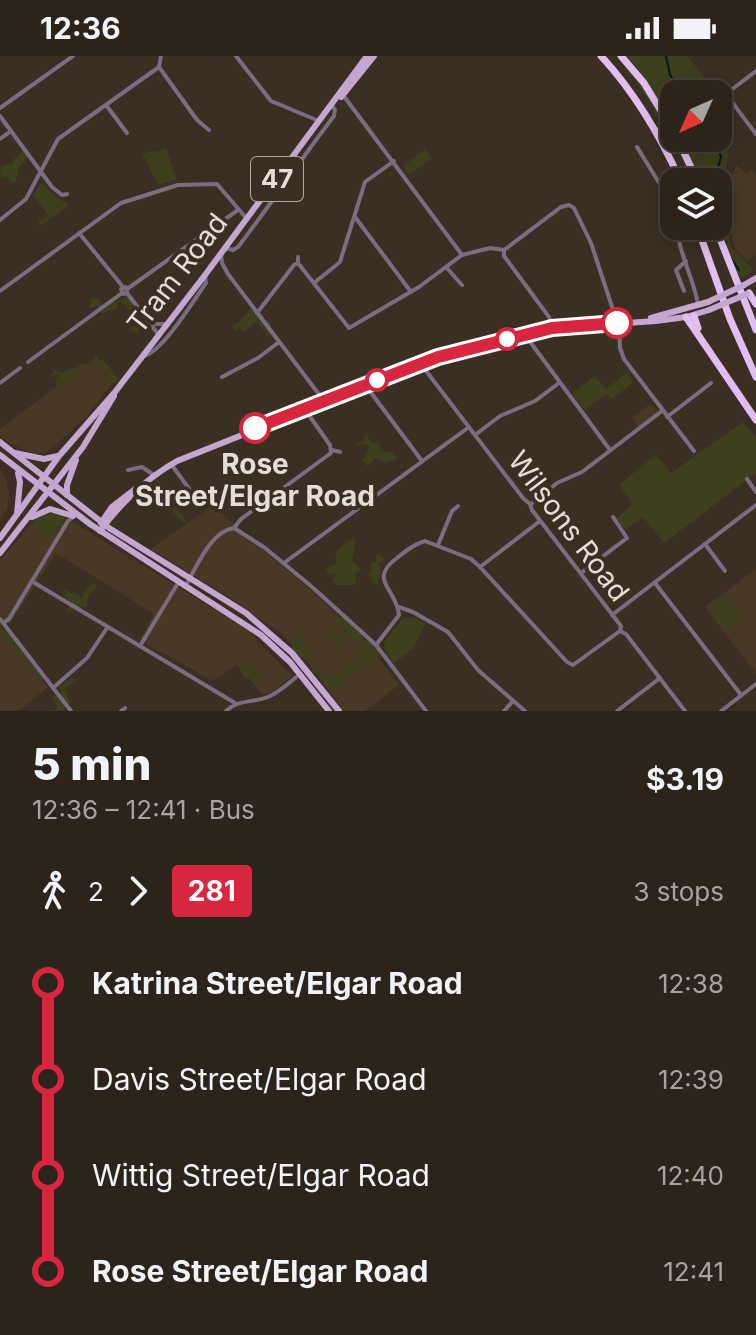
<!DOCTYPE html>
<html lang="en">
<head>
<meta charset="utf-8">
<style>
  body { margin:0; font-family:Inter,sans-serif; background:#382f27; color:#f1f3f6; height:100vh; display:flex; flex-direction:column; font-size:30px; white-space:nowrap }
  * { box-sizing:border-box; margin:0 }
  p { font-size:26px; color:#a6a4a2 }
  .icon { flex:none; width:44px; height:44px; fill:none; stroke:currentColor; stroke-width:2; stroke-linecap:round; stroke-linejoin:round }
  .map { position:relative; height:655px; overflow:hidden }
  .drawer { display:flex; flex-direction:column; background:#2c231a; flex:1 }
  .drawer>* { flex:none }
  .badge { padding:0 16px; border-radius:6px; font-size:28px; line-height:52px }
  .needle { width:52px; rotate:225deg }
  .controls { position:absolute; left:660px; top:24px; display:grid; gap:16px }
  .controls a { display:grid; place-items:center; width:72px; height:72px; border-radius:16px; background:#2c231a; box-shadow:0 4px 20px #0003,0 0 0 2px #484039; font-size:40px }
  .map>.badge { position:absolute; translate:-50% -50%; box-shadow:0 0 0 4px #fff }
  .legs { display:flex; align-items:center; gap:12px; height:88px; padding:0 32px; font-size:26px }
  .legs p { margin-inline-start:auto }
  .head { display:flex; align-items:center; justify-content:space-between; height:136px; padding:0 32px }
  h1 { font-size:44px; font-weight:800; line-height:60px }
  ul { padding:0 32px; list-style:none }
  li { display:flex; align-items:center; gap:28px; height:96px; font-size:30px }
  li i { display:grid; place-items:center; width:12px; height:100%; margin:0 10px; background:currentColor }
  li i::after { content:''; width:20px; height:20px; margin:-10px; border:6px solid; border-radius:50%; background:#2c231a }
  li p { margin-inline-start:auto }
  li:first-child i { background:linear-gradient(#0000 50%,currentColor 0) }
  li:last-child i { background:linear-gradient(currentColor 50%,#0000 0) }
  .status { display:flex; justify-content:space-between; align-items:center; height:56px; padding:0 40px; background:#2c231a; direction:ltr }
  .status svg { height:22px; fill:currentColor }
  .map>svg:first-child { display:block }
</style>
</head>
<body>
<div class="status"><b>12:36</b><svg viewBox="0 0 49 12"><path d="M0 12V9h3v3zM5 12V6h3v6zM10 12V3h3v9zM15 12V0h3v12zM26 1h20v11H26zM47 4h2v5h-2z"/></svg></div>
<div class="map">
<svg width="756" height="655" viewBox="0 0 756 655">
  <rect width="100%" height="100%" fill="#3a2f22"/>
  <g fill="#473925">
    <polygon points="736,109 747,117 751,113 756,120 756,199 748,205 736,193 732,184 729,149 730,126"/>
    <polygon points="96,301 115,323 86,361 54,391 45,397 35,398 10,388 0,380 0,373"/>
    <polygon points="650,348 659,355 638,371 632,362"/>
    <polygon points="0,414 6,422 9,438 7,453 0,464"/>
    <polygon points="213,449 252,485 311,534 372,593 399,629 365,655 344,655 304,601 281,577 227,540 151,493"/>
    <polygon points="66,462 246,573 292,620 272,636 263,639 237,608 213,625 140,584 154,558 56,497 9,569 0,558 0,505 31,468 54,481"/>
    <polygon points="756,513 756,618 705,551"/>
    <polygon points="0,570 48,631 18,655 0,655"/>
  </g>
  <g fill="#3e3f1c">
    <polygon points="616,0 687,0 714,33 713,38 674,38 674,82 718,82 718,71 729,97 724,125 730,190 754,214 736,225 718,170 718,126 695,126 640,31"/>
    <polygon points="166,93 177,123 158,129 142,97"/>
    <polygon points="425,93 432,102 409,119 403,110"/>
    <polygon points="24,94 28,101 19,111 16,125 11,127 7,120 1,123 0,113 4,109 12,109 13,104"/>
    <polygon points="42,126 53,139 69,149 40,170 38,163 42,165 49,160 33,139"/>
    <polygon points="127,241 137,253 139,262 145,264 146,268 139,272 138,278 130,273 137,267 137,263 124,248 120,246 117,253 107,255 103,259 97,250 91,252 90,250 91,243 100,243 102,250"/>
    <polygon points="252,251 261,264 269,265 273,278 271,281 266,279 267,275 263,274 258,267 259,264 243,276 240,271 237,274 233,272 233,268 238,267"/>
    <polygon points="95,300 98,300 98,305 102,304 107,308 118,323 116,328 107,323 98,307 95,310 91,307 64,331 57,331 55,325 59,318 50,320 56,313 61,317 77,311 77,309 91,307"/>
    <polygon points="627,317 634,326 612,343 607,337 585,354 572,337 595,320 606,333"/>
    <polygon points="743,366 756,382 756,417 664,487 643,461 625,474 617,462 633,448 619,429 656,398 671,417"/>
    <polygon points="366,377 372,388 377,387 385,396 394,397 397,402 386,408 377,401 367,410 362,405 370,391 364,388 356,390 356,387 363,386"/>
    <polygon points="158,424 162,426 160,435 170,444 177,440 179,442 174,449 186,464 184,468 158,439 158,435 152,432 152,428"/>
    <polygon points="55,456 66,461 54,482 32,469 38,461"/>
    <polygon points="353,482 356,485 352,505 361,513 355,518 356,526 354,529 337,529 333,525 336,517 328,519 326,513 336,507 335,501 340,491"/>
    <polygon points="377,497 386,504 378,507 382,515 378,522 379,528 372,528 372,523 367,518 371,515 371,507 376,506"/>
    <polygon points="93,527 97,531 89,538 86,551 74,551 76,554 69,556 66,553 72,548 62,537 67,533 70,537 72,536 82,542 84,537"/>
    <polygon points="725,539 743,563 727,575 709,551"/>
    <polygon points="343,559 364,582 358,585 350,578 337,592 335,589 338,585 330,583 327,577 333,572 336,573 340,579 338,585 347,575 335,566"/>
    <polygon points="412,561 425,568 414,592 394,607 385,595 384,587 402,563"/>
    <polygon points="6,574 14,584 13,588 16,587 44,623 41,625 21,602 20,596 11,594 11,588 4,588 0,577"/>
    <polygon points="300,577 305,577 301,587 307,588 311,597 308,603 301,602 291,592 296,579"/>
    <path d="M363,584H372L382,602L376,603L370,596L373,605C366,612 361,609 355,615C347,622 340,628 335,634L327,630L312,614L313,609L325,625C337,621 346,609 358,607L357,597L367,593L361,587Z"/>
    <polygon points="240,605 254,611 261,622 256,626 243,620 237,608"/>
    <polygon points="73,621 75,625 65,632 71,649 64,647 65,655 53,655 58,651 52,642 55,639 63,645 59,631"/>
  </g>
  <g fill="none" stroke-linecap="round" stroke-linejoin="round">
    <g stroke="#021a1c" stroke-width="2">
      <polyline points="666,0 670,19 683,38"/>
      <polyline points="714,126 721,101 715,82"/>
      <polyline points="718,163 726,189"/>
      <polyline points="731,202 739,214"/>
    </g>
    <g stroke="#7b6d81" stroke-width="4">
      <polyline points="236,0 271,45 319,65"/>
      <polyline points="159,11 197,64 209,74"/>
      <polyline points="756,15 726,38 756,78"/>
      <polyline points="343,39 462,199"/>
      <polyline points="106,49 127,77"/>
      <polyline points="0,52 73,0"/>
      <polyline points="0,60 52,131 62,139 67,138"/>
      <polyline points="0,83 11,75"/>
      <polyline points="637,91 674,151"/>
      <polyline points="355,161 411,236"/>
      <polyline points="0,164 26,143 58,83 159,11 161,0"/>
      <path d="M676,170C679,197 693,221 698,248"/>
      <polyline points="79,177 123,231"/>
      <path d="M225,192L233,194L238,191C271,148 301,103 334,60L335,54L332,49"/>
      <polyline points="504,194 561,151 569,149 574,152 591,187 619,272 620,292 624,303 694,395"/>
      <polyline points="504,194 504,200 549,261 552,272"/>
      <polyline points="221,198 222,207 228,218 324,345"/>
      <polyline points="298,207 349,272 419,231 462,199 490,192 504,194"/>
      <polyline points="446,211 462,229"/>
      <polyline points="314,227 340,206 365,126 394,105"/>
      <polyline points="127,233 238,154"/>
      <polyline points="0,235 121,147 178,129 217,128 247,163"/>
      <polyline points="684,235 676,214 686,205"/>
      <polyline points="127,237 126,231 121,233 123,238 127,237 158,278"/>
      <polyline points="257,257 294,209 298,207 298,201"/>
      <polyline points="148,264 156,268 166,268"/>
      <polyline points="525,279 610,394"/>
      <path d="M144,300C163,295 193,245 206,227L205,219"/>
      <polyline points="28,306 122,237"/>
      <polyline points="420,307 523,442 530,448 532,454 621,570 620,575 626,578 685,655"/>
      <polyline points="222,321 258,302 279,286"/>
      <polyline points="0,327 20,312"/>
      <polyline points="366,330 422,405"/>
      <polyline points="667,361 711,327"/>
      <polyline points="475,379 500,360 535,345 559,327"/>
      <polyline points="332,394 340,396"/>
      <polyline points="171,408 190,434"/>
      <polyline points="128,414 142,411 154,419"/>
      <polyline points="747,423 756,436"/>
      <polyline points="531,448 557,427 582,416 662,355"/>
      <polyline points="234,472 265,492 311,530 376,589 426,655"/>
      <polyline points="705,488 725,515"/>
      <polyline points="438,489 452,455 458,450"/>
      <polyline points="284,507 469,371"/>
      <polyline points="480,511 540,465"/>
      <polyline points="581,517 627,482 613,461"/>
      <polyline points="33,526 235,647"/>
      <polyline points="655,527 741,639"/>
      <path d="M186,529C197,510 211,475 234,472L241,463L331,397L330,389L306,355"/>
      <polyline points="399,551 413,556 448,576 478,614 525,655"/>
      <polyline points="612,559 756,449"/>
      <polyline points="0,563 71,655"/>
      <polyline points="3,567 9,563 68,465 73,461"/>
      <path d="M376,589L399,559C397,533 367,524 397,502C406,495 414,488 425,485L471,503L480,511L567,606L573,609L620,575"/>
      <polyline points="140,590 178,527"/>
      <polyline points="53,632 87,602 107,572"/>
      <polyline points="121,655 125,652"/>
      <path d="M226,655C239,643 252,647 268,641C280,636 290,626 300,618"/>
      <polyline points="504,655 513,645"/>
      <polyline points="617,655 660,622"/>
      <polyline points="721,655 756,628"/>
    </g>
    <g stroke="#c4a7d1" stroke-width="6">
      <polyline points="341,41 374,0"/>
      <polyline points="744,229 756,222"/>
      <polyline points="651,262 708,246"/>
      <polyline points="0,386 109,472 246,557 292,597 339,655"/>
      <polyline points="15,397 44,403 58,400"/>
      <polyline points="0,399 90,468 261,579 290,606 329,655"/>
      <polyline points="67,439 67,429 76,404"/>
      <polyline points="17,458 20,426 18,417"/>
      <polyline points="32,461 50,453 73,460"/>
      <polyline points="101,467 112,451 138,431"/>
      <path d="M100,475C120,448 147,422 177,405L438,301L552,272L656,265L686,261L709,254"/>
      <polyline points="0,482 59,400 115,336 205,219 367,0"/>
      <polyline points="0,497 83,391 114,340"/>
    </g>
    <g stroke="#e1bef1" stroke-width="7">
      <path d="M601,0C636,38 660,79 681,126"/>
      <polyline points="621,0 644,27 674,76"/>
      <polyline points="677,82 698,126"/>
      <polyline points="697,170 730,263 756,321"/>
      <polyline points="715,170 756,274"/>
      <polyline points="749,237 756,248"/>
      <polyline points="694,260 698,272"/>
      <polyline points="686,261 756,364"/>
    </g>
    <g stroke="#c4a7d1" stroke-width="6">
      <polyline points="708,246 744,229"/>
      <polyline points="709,254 747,238"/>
    </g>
  </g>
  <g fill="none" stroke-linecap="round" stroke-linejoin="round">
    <g stroke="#fff" stroke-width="18">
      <polyline id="line-1" points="255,372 438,301 552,272 617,267"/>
    </g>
    <use href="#line-1" stroke="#d7263d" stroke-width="12"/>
  </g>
  <g fill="#fff" stroke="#d7263d" stroke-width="4">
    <circle cx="617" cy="267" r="14"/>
    <circle cx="507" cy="283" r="10"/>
    <circle cx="377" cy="324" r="10"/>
    <circle cx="255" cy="372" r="14"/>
  </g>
  <g text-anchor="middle" stroke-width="8" stroke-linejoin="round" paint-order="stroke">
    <rect fill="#3a2f22" stroke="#b2aaa0" stroke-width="2" x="251" y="101" width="52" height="44" rx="6"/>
    <g font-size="26" font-weight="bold" fill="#e5ded6">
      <text x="277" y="132">47</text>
    </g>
    <g font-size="28" fill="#e5ded6" stroke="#3a2f22">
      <text transform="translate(177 217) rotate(-52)" y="10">Tram Road</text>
      <text transform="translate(569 470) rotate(53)" y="10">Wilsons Road</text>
    </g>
    <g font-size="28" font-weight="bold" fill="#e5ded6" stroke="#3a2f22">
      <text x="255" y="418">Rose<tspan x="255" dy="32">Street/Elgar Road</tspan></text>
    </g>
  </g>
</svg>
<div class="controls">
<a><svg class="needle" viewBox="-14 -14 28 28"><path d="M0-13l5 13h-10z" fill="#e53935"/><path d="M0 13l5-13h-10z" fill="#a6a4a2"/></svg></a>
<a><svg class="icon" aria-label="layers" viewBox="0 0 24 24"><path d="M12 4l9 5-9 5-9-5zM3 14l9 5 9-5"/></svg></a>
</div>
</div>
<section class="drawer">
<div class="head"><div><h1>5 min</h1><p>12:36 – 12:41 · Bus</p></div><b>$3.19</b></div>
<div class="legs"><svg class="icon" aria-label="walk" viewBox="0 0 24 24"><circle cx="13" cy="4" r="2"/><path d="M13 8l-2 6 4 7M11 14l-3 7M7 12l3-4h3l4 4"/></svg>2<svg class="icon" aria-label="forward" viewBox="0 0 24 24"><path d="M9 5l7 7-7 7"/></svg><b class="badge" style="background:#d7263d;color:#fff">281</b><p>3 stops</p></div>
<ul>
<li><i style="color:#d7263d"></i><b>Katrina Street/Elgar Road</b><p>12:38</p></li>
<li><i style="color:#d7263d"></i><span>Davis Street/Elgar Road</span><p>12:39</p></li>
<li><i style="color:#d7263d"></i><span>Wittig Street/Elgar Road</span><p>12:40</p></li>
<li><i style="color:#d7263d"></i><b>Rose Street/Elgar Road</b><p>12:41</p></li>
</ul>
</section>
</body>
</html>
